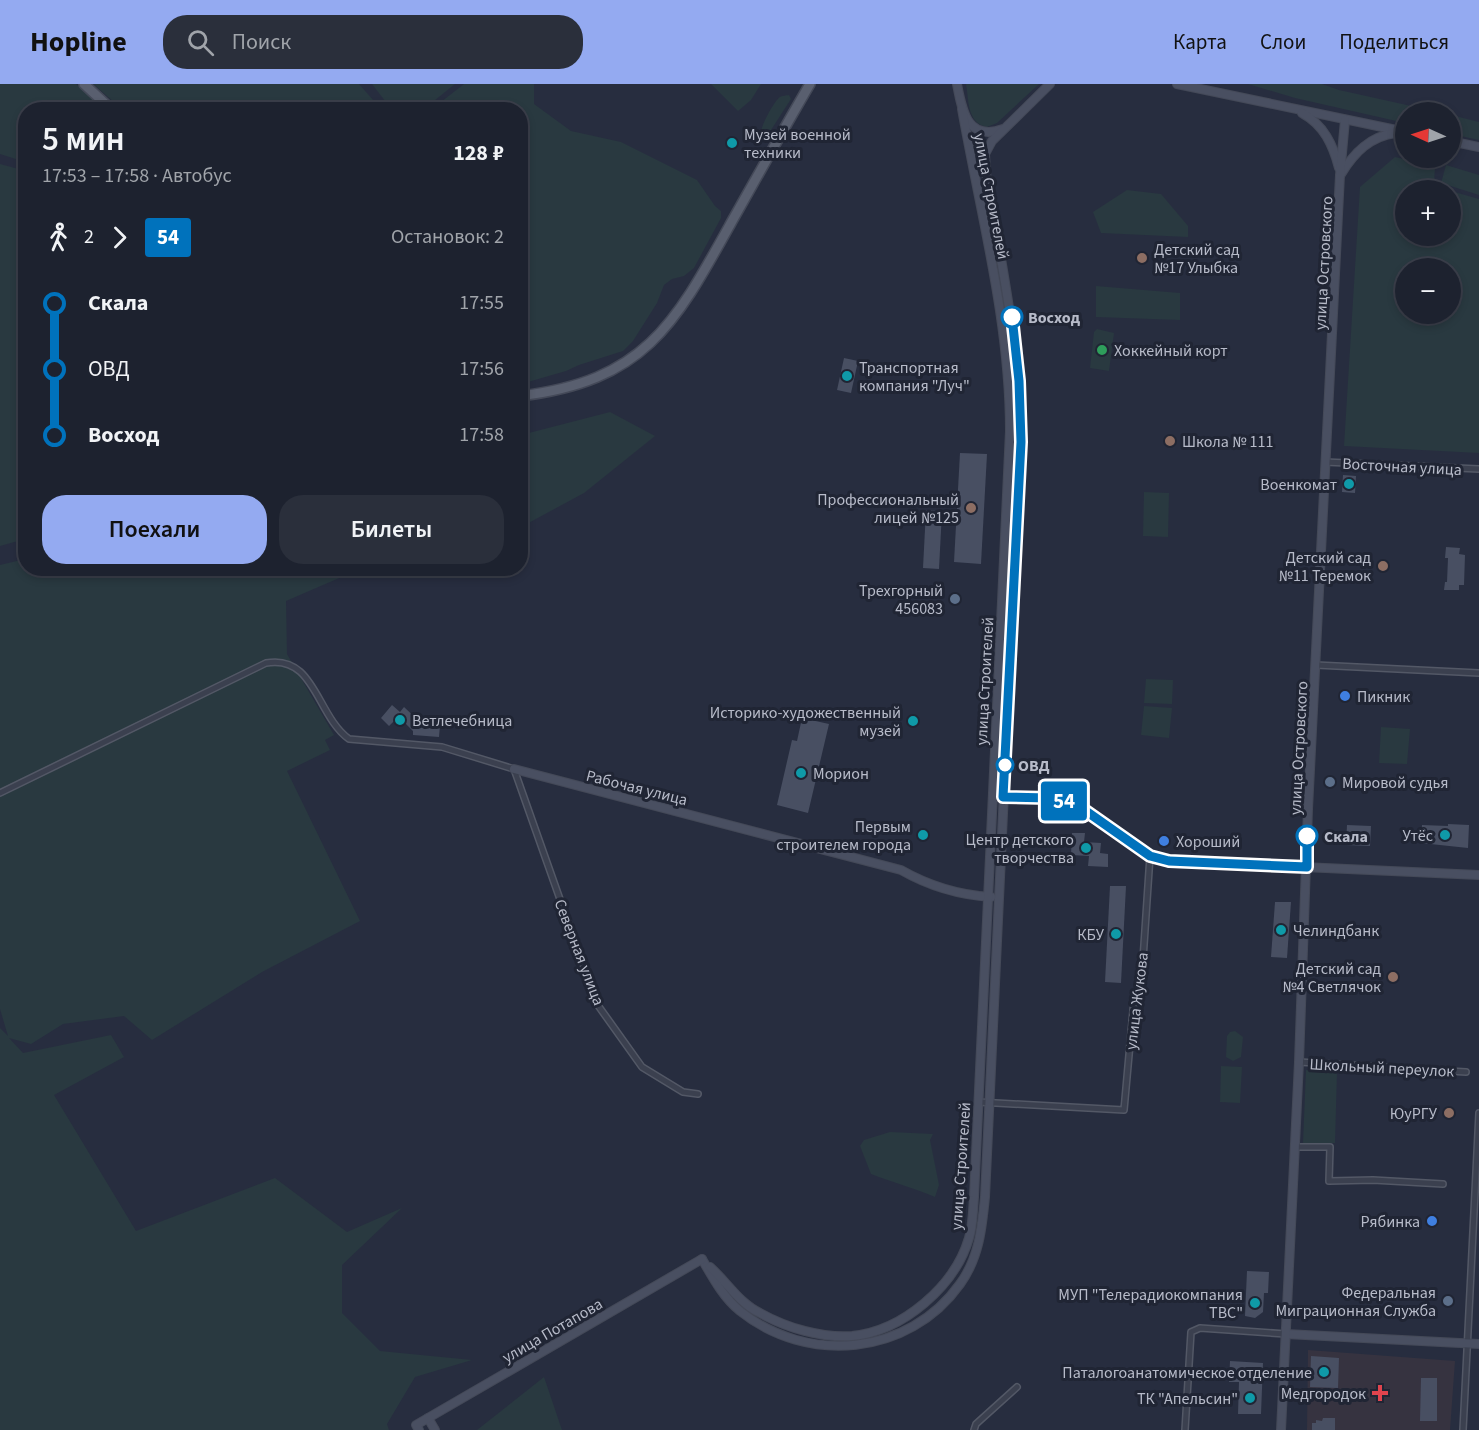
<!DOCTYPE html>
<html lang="ru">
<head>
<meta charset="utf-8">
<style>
  body { margin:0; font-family:"Source Sans 3",sans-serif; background:#2a2f3b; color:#f1f3f6; height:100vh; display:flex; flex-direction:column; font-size:22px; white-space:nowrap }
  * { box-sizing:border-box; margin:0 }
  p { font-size:20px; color:#a0a4aa }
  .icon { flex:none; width:33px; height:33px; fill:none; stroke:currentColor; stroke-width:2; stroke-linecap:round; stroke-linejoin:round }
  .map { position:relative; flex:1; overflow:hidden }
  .drawer { position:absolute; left:18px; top:18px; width:510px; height:474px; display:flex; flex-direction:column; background:#1d222f; border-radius:24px; box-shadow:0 3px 9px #0003,0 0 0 2px #3b3f4b }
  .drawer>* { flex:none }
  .badge { padding:0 12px; border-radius:4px; font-size:21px; line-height:39px }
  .needle { width:39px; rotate:273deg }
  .tools { position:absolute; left:1395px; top:18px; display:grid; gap:12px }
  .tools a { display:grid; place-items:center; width:66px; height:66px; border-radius:50%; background:#1d222f; box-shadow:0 3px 9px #0003,0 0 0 2px #3b3f4b; font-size:30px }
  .map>.badge { position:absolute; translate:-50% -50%; box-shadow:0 0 0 3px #fff }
  .legs { display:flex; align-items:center; gap:9px; height:66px; padding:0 24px; font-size:20px }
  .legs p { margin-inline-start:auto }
  .summary { display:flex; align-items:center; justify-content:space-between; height:102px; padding:0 24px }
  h1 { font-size:33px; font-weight:600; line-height:45px }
  .primary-button { display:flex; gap:12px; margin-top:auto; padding:12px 24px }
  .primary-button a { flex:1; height:69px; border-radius:24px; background:#94aaf1; color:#111; font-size:24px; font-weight:600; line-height:69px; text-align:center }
  .primary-button a+a { background:#2a2f3b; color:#f1f3f6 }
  ul { padding:0 24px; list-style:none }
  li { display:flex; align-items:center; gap:21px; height:66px; font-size:22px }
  li i { display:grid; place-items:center; width:9px; height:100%; margin:0 8px; background:currentColor }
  li i::after { content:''; width:15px; height:15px; margin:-8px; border:4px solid; border-radius:50%; background:#1d222f }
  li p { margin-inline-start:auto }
  li:first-child i { background:linear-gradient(#0000 50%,currentColor 0) }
  li:last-child i { background:linear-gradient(currentColor 50%,#0000 0) }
  header { display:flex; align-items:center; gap:36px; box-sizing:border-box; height:84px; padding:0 30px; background:#94aaf1; color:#111 }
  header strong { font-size:28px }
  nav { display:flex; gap:33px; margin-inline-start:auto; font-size:21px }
  .search { width:420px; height:54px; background:#2a2f3b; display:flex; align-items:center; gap:15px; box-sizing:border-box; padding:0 21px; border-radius:24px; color:#a0a4aa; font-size:22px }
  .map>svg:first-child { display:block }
</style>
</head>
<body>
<header>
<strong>Hopline</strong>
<div class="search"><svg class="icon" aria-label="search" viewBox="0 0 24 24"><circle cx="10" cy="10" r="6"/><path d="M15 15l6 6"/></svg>Поиск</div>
<nav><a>Карта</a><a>Слои</a><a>Поделиться</a></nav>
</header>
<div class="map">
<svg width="1479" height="1346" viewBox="0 0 1479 1346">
  <rect width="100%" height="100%" fill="#272d3f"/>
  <polygon fill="#363340" points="1308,1266 1455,1277 1450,1346 1307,1346"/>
  <g fill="#293940" fill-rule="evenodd">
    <polygon points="0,0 76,0 105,25 26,26 25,78 0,70"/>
    <polygon points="93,0 359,0 381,25 122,25"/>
    <polygon points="372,0 455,0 424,25 392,26"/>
    <polygon points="464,0 534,0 534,20 571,47 621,58 697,96 715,122 721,127 721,134 694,184 684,192 672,195 664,201 657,219 633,257 623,267 579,281 566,287 521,300 520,26 432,25"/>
    <polygon points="711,0 761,0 751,16 738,27"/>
    <path d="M966,0H1039L997,39L987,43C967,39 969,17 966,0Z"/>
    <polygon points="1248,0 1322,0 1339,6 1438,28 1406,28 1405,39 1295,14"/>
    <path d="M789,11L791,15L771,46L768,49L761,48C761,42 774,17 780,13C780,12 789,11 789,11Z"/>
    <polygon points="1451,31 1479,38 1479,56 1451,50"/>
    <path d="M1395,73L1435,82L1434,101L1450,106H1406V152H1450L1451,107L1479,115V369L1344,362L1360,103ZM1406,184H1450V230H1406Z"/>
    <polygon points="0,80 26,87 25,455 0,462"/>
    <polygon points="1446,81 1479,91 1479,111 1441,99"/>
    <polygon points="1127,106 1161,110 1188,142 1188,153 1101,149 1093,128"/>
    <polygon points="1096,202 1180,209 1180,236 1096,233"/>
    <polygon points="1097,245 1114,249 1109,287 1090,284 1094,248"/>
    <polygon points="610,328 655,352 584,409 521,443 521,351"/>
    <polygon points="1144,408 1169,409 1168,453 1143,452"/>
    <polygon points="25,475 26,484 360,485 286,517 287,570 334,651 325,656 330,666 287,687 360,837 262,888 152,956 124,932 63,940 31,960 9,954 23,969 111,951 124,973 54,1011 136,1147 275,1094 347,1148 402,1124 342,1181 342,1229 380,1267 472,1276 415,1293 387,1340 389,1346 0,1346 0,944 8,952 0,925 0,481"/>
    <polygon points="1146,595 1173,596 1172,620 1144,619"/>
    <polygon points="1144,622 1172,624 1169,654 1141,651"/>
    <polygon points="1381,643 1410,645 1407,680 1379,679"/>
    <polygon points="1235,947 1243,953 1241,973 1233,977 1226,973 1227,952 1230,948"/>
    <polygon points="1221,982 1242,983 1240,1019 1220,1018"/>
    <polygon points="1306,986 1337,988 1335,1059 1303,1059"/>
    <path d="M890,1048L933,1050L930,1056L939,1101L935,1113C914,1104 892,1098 871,1090L860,1062L864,1056Z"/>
    <polygon points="544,1293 562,1346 477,1346"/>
  </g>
  <g fill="#484f62">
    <polygon points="844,274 858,277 851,309 837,306"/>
    <polygon points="960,369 987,370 981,480 954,478"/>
    <polygon points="1343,391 1356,392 1355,409 1342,408"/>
    <polygon points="926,426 942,427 939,485 923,484"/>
    <polygon points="1446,463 1460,464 1459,470 1465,471 1464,501 1459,501 1459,506 1444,506 1445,498 1447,498 1448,474 1445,474"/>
    <polygon points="392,621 400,628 404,623 422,640 440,641 439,653 413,651 413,647 406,640 394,637 389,642 381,634"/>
    <polygon points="802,634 829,640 808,729 777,721 792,656 797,657"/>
    <polygon points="1448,740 1469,741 1468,764 1421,759 1422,741 1448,742"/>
    <polygon points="1347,741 1371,742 1370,762 1346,761"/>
    <polygon points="1072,749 1085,749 1084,758 1101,759 1100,769 1108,770 1108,783 1088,782 1089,772 1071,771"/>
    <polygon points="1110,802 1126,802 1121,899 1105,898"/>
    <polygon points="1275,818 1291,818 1287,874 1271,873"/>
    <polygon points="1247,1187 1269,1188 1268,1209 1264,1209 1263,1228 1255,1234 1245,1232"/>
    <polygon points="1311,1272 1339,1274 1338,1304 1310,1303"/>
    <polygon points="1230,1277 1263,1279 1261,1330 1238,1330 1239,1298 1229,1298"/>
    <polygon points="1421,1294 1437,1294 1437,1337 1420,1337"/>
    <polygon points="1323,1334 1335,1334 1335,1346 1312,1346 1312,1339 1316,1339 1316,1336 1322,1337"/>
  </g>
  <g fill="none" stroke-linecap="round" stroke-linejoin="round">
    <g stroke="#535866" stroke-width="8">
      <g id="street">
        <polyline points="1325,378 1479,385"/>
        <polyline points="1316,581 1479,589"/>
        <path d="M0,709L266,579C315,570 316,631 349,655L442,663L514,685L597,920L642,983L683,1008L698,1010"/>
        <polyline points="1299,978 1466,988"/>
        <polyline points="978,1018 1124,1026 1134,916 1141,905 1150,772"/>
        <polyline points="1294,1063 1330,1063 1329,1097 1373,1096 1443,1100"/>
        <polyline points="974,1346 976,1340 1017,1303"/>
        <polyline points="1185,1346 1191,1248 1200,1244 1286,1250"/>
        <polyline points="1463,1346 1479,1029"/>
      </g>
    </g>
    <g stroke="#444958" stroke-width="10">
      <g id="secondary">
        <path d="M957,0C962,26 967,58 1003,45"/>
        <polyline points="1177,0 1406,48"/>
        <path d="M1302,29C1324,41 1333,61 1339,84"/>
        <polyline points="1450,57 1479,63"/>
        <path d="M1341,90C1354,69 1370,52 1396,49"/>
        <path d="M514,685L901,786C929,802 959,811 991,813"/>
        <polyline points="1001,713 1066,717 1083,725 1150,772 1169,777 1479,791"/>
        <path d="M702,1175C713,1194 723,1213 740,1227C807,1281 909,1272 960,1200C979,1174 982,1144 985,1113L1021,346C1018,259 1001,175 986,89L985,70L992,57L1050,0"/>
        <path d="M710,1183C727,1198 739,1219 760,1229C787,1244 821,1254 852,1252C903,1247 955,1202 969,1154C973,1141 973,1126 974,1113L1010,347C1010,238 981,132 962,25"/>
        <polyline points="1286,1250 1479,1260"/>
        <polyline points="428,1334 435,1346"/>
        <polyline points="419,1346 416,1341 702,1175"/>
        <polyline points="1281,1346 1299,978 1308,725 1340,91 1345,36"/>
      </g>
    </g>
    <g stroke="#444958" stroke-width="12">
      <g id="primary">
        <polyline points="84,0 112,26"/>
        <path d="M520,312C645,297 675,240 731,139C757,93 783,46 810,0"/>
      </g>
    </g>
    <use href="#street" stroke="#3b404f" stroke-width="5"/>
    <use href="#secondary" stroke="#494f61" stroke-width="8"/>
    <use href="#primary" stroke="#595f6f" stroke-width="9"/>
  </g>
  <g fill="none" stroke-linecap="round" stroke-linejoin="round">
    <g stroke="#fff" stroke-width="14">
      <polyline id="line-1" points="1012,233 1019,297 1021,358 1003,713 1049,714 1066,717 1083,725 1150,772 1169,777 1307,783 1307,752"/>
    </g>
    <use href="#line-1" stroke="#0072bc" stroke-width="9"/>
  </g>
  <g fill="#0f9aa8" stroke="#202534" stroke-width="2">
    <circle cx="732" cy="59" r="6"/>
    <circle cx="847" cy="292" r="6"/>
    <circle cx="1349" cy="400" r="6"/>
    <circle cx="400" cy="636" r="6"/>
    <circle cx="913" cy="637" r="6"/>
    <circle cx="801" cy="689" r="6"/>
    <circle cx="923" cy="751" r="6"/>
    <circle cx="1445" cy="751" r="6"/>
    <circle cx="1086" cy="764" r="6"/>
    <circle cx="1281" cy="846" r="6"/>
    <circle cx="1116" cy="850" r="6"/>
    <circle cx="1255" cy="1219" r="6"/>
    <circle cx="1324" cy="1288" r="6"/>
    <circle cx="1250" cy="1314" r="6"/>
  </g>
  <g fill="#8d6e63" stroke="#202534" stroke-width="2">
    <circle cx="1142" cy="174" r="6"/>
    <circle cx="1170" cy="357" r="6"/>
    <circle cx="971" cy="424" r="6"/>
    <circle cx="1383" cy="482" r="6"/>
    <circle cx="1393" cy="893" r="6"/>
    <circle cx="1449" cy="1029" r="6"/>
  </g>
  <g fill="#fff" stroke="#0072bc" stroke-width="3">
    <circle cx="1012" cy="233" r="10"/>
    <circle cx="1005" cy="681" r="8"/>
    <circle cx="1307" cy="752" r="10"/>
  </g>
  <circle fill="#2e9e5b" stroke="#202534" stroke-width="2" cx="1102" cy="266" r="6"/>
  <g fill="#5c6f8a" stroke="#202534" stroke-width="2">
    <circle cx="955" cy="515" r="6"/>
    <circle cx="1330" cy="698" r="6"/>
    <circle cx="1448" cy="1217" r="6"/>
  </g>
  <g fill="#3f7fe0" stroke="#202534" stroke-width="2">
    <circle cx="1345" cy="612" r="6"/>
    <circle cx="1164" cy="757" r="6"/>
    <circle cx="1432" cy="1137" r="6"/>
  </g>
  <path fill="#e0444e" stroke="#202534" stroke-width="2" d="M1377 1300h6v6h6v6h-6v6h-6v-6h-6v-6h6z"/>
  <g text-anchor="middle" stroke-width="6" stroke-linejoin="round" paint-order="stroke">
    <g font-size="16" fill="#b7bbc9" stroke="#202534" text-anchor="end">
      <text x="744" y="56" text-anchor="start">Музей военной<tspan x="744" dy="18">техники</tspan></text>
      <text x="1154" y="171" text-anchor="start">Детский сад<tspan x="1154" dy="18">№17 Улыбка</tspan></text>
      <text x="1114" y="272" text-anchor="start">Хоккейный корт</text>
      <text x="859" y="289" text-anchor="start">Транспортная<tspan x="859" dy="18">компания "Луч"</tspan></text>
      <text x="1182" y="363" text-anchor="start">Школа № 111</text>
      <text x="1337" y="406">Военкомат</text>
      <text x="959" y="421">Профессиональный<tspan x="959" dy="18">лицей №125</tspan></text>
      <text x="1371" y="479">Детский сад<tspan x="1371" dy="18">№11 Теремок</tspan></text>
      <text x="943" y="512">Трехгорный<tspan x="943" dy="18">456083</tspan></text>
      <text x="1357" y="618" text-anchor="start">Пикник</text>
      <text x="901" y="634">Историко-художественный<tspan x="901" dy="18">музей</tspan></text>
      <text x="412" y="642" text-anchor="start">Ветлечебница</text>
      <text x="813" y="695" text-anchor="start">Морион</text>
      <text x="1342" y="704" text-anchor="start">Мировой судья</text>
      <text x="911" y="748">Первым<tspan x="911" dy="18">строителем города</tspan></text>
      <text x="1433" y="757">Утёс</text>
      <text x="1074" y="761">Центр детского<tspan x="1074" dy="18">творчества</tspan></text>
      <text x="1176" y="763" text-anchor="start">Хороший</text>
      <text x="1293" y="852" text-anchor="start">Челиндбанк</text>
      <text x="1104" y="856">КБУ</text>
      <text x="1381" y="890">Детский сад<tspan x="1381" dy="18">№4 Светлячок</tspan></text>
      <text x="1437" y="1035">ЮуРГУ</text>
      <text x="1420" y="1143">Рябинка</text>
      <text x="1436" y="1214">Федеральная<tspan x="1436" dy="18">Миграционная Служба</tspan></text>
      <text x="1243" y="1216">МУП "Телерадиокомпания<tspan x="1243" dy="18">ТВС"</tspan></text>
      <text x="1312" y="1294">Паталогоанатомическое отделение</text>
      <text x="1366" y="1315">Медгородок</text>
      <text x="1238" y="1320">ТК "Апельсин"</text>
    </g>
    <g font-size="16" fill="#b7bbc9" stroke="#202534">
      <text transform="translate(992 112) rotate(79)" y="6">улица Строителей</text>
      <text transform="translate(1323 179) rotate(-87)" y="6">улица Островского</text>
      <text transform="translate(1402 382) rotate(3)" y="6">Восточная улица</text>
      <text transform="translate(984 597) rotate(-87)" y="6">улица Строителей</text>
      <text transform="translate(1298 664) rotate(-87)" y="6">улица Островского</text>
      <text transform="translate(637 703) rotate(14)" y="6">Рабочая улица</text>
      <text transform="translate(580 868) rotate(69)" y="6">Северная улица</text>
      <text transform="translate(1136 917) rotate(-83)" y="6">улица Жукова</text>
      <text transform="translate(1382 983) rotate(3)" y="6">Школьный переулок</text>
      <text transform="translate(960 1082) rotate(-86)" y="6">улица Строителей</text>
      <text transform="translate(552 1246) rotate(-30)" y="6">улица Потапова</text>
    </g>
    <g font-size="16" font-weight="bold" fill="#b7bbc9" stroke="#202534" text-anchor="start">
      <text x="1028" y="239">Восход</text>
      <text x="1018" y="687">ОВД</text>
      <text x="1324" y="758">Скала</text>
    </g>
  </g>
</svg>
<div class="tools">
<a><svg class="needle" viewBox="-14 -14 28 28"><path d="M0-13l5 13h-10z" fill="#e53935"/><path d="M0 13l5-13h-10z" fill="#a0a4aa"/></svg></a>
<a>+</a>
<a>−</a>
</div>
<b class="badge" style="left:1064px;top:717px;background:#0072bc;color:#fff">54</b>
<section class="drawer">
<div class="summary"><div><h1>5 мин</h1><p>17:53 – 17:58 · Автобус</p></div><b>128 ₽</b></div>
<div class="legs"><svg class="icon" aria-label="walk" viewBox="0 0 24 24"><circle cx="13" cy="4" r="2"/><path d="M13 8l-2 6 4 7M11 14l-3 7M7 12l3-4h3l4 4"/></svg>2<svg class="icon" aria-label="forward" viewBox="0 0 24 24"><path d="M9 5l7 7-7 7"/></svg><b class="badge" style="background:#0072bc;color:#fff">54</b><p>Остановок: 2</p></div>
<ul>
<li><i style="color:#0072bc"></i><b>Скала</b><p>17:55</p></li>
<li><i style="color:#0072bc"></i><span>ОВД</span><p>17:56</p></li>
<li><i style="color:#0072bc"></i><b>Восход</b><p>17:58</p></li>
</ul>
<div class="primary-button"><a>Поехали</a><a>Билеты</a></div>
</section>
</div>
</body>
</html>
